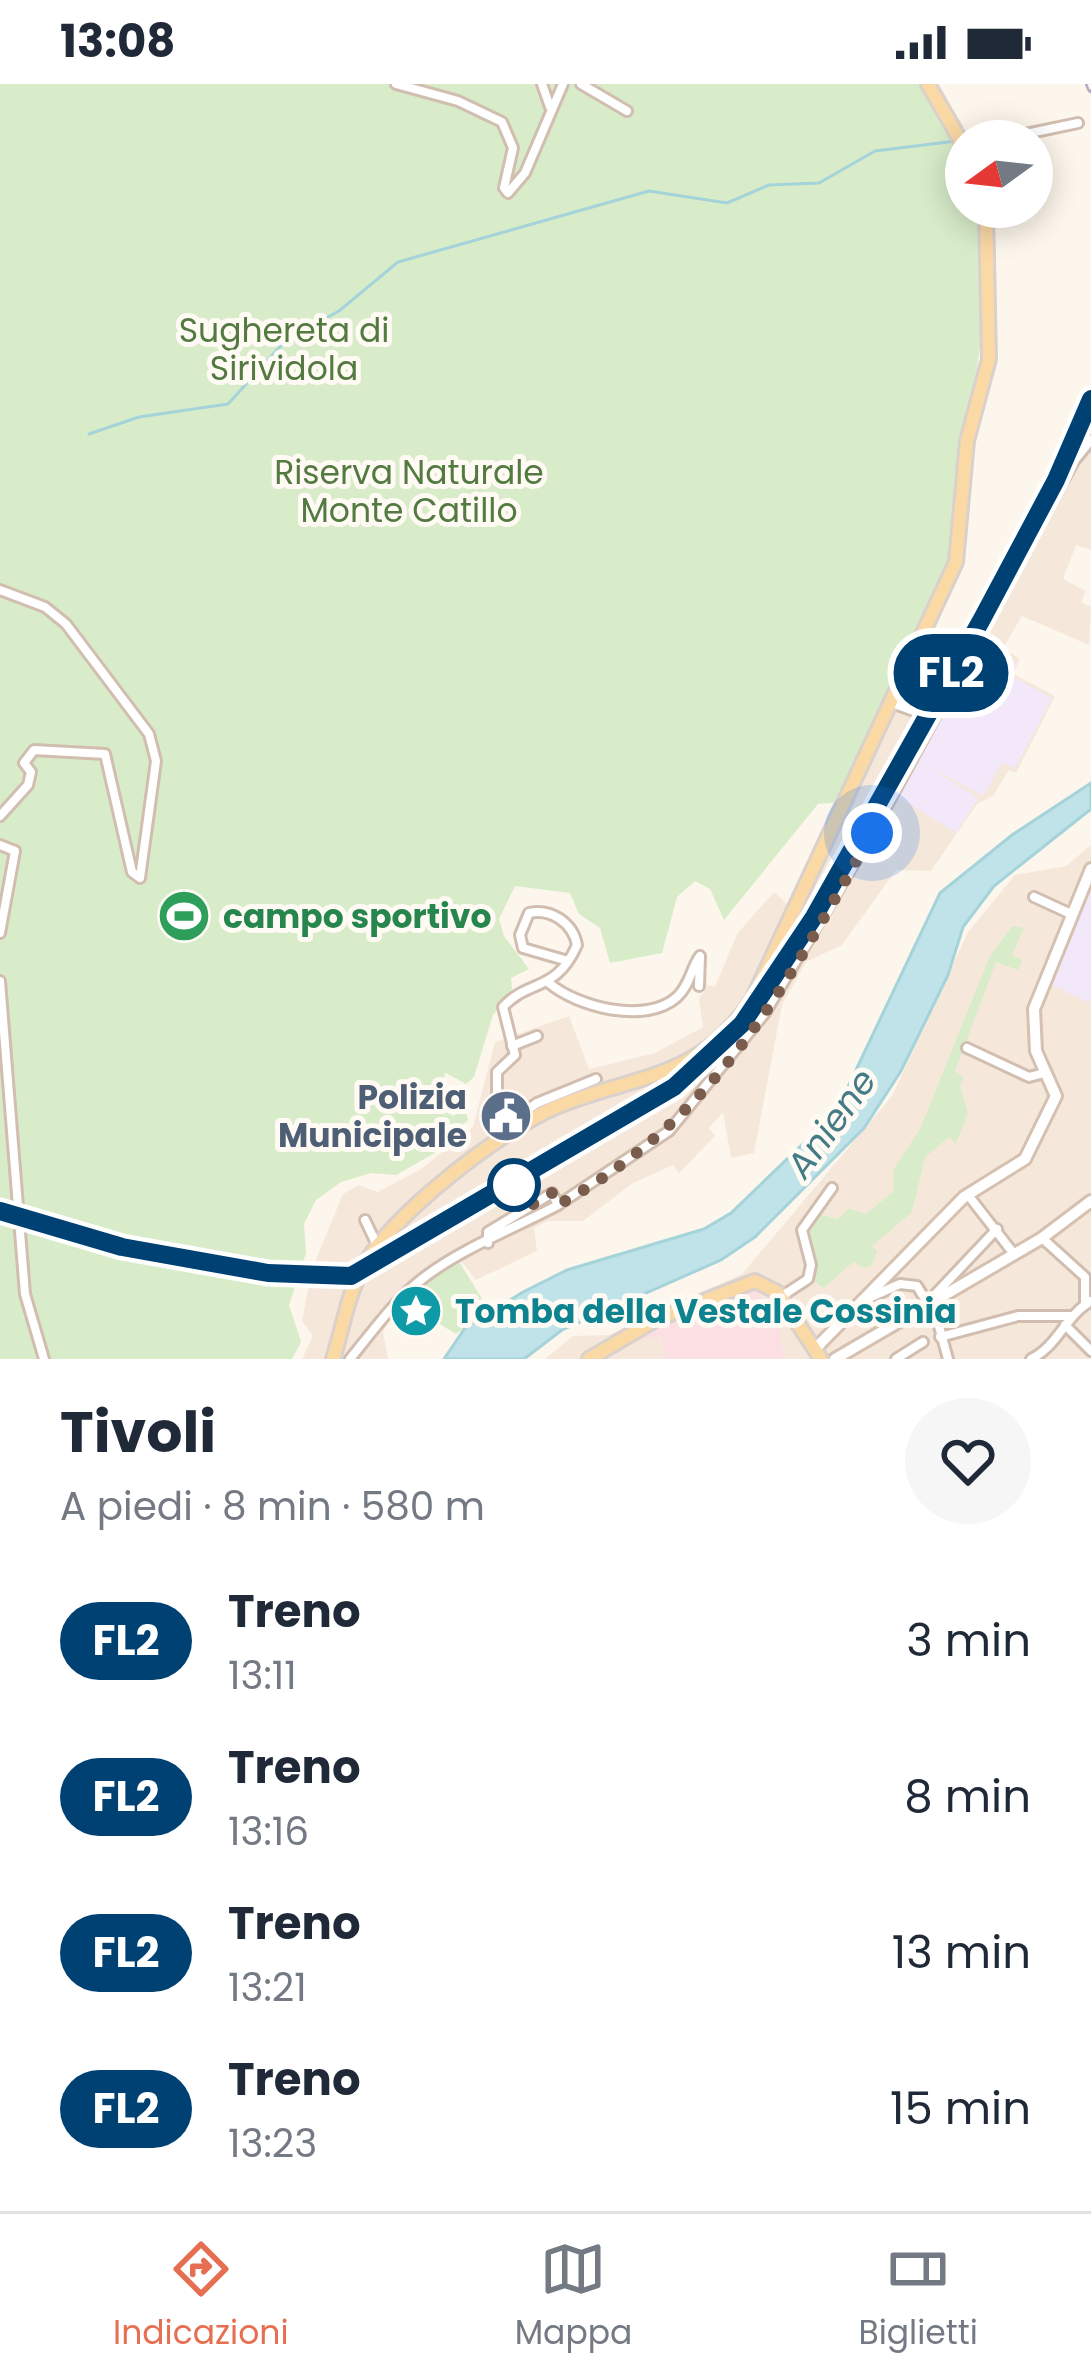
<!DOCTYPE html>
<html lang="it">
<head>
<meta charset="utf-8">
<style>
  body { margin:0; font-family:Poppins,sans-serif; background:#f6f6f7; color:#1f2937; height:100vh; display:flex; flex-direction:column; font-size:45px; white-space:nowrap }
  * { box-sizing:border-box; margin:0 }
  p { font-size:39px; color:#747a83 }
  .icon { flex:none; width:66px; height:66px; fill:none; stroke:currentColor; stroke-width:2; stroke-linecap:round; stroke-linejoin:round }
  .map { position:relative; height:1275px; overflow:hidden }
  .drawer { display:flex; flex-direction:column; background:#fff; flex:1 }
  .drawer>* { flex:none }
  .badge { padding:0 24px; border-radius:39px; font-size:42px; line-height:78px }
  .needle { width:78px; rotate:255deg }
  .fabs { position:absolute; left:945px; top:36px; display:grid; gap:24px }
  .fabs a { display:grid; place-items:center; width:108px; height:108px; border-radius:50%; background:#fff; box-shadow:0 6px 30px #0003; font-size:60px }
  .you { position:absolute; width:60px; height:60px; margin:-30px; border:9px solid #fff; border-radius:50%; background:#1a73e8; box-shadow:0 0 0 18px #1a73e833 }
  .map>.badge { position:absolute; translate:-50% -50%; box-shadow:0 0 0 6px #fff }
  .round { display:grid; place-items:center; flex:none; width:126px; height:126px; border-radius:63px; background:#f6f6f7 }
  .headline { display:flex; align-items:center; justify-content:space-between; height:204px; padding:0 60px }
  h1 { font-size:57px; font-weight:700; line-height:90px }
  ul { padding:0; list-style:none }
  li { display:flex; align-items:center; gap:36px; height:156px; padding:0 60px }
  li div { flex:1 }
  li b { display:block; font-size:45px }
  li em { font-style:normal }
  li .badge { min-width:132px; font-weight:700; text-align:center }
  .status { display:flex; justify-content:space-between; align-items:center; height:84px; padding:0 60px; background:#fff; direction:ltr }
  .status svg { height:33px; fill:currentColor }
  .tabs { display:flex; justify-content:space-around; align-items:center; height:168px; border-top:3px solid #e0e1e3; background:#fff; font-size:33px; color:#747a83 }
  .tabs a { display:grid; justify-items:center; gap:6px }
  .tabs .active { color:#e76f51 }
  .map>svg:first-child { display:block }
</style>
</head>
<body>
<div class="status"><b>13:08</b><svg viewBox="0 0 49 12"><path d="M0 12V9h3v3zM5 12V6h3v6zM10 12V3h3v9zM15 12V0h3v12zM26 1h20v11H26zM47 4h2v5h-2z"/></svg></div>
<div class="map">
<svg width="1091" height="1275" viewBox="0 0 1091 1275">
  <rect width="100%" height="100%" fill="#fdf6ec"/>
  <g fill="#f5e8da">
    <polygon points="1091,315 1091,466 1076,461 1063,495 1086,507 1081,518 1091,523 1089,561 1022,532 1003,564 1020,575 1013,590 1055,612 1016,689 1009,686 993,712 977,720 931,787 896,786 842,861 806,878 782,921 754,1069 731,1074 723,1028 709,1044 715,1052 679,1089 673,1081 633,1099 583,1137 548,1137 534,1144 537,1167 476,1196 457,1172 428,1186 406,1204 383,1248 388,1275 302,1275 313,1252 302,1237 312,1185 343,1110 359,1101 377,1108 420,1086 473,1043 495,958 569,932 589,985 655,969 703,943 699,915 708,901 715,903 737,850 774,808 791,824 893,616 935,633 1074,378"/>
    <polygon points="1091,761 1091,1275 545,1275 573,1252 609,1251 742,1190 892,1012 968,848 1015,791 1066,782"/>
  </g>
  <g fill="#f3e8fa">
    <polygon points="978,559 1017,579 1011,592 1052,614 1015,684 1002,678 984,712 927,682 978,714 956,749 897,712"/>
    <polygon points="1091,791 1091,915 1087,918 1046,898"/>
  </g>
  <polygon fill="#fbdfe3" points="756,1204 761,1215 771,1213 775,1232 769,1238 778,1237 784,1274 664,1275 662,1252 637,1257 636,1248 671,1231 709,1223"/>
  <g fill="#d8ecc9">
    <polygon points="0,0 922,0 966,79 966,123 979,123 981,256 950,471 841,718 818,720 724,836 710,805 695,797 677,813 662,869 610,879 600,844 579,830 570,809 515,802 499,835 504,852 529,885 511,894 512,905 493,931 474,993 466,1000 446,989 430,1020 453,1032 465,1025 468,1036 433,1070 396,1091 371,1089 341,1098 316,1116 304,1140 306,1169 289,1221 301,1258 292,1275 0,1275"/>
    <polygon points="1012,842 1024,844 1012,871 1022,876 1018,886 996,878 955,987 964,994 960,1001 968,1029 956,1060 949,1053 925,1073 912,1128 872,1162 877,1167 871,1182 862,1184 854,1177 824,1204 812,1196 815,1178 807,1143 815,1129 837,1135 849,1125 866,1130 894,1107 893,1086 920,1045 990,872"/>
    <polygon points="460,1179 489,1226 456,1250 438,1239 427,1251 401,1221 427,1195"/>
  </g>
  <polygon fill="#bfe3e8" stroke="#a5d3da" stroke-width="3" points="1091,699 1091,725 994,802 963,843 948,891 901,987 864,1044 755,1153 721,1176 562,1246 524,1275 444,1275 465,1244 523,1208 567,1186 704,1145 731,1129 836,1028 940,809 1012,751"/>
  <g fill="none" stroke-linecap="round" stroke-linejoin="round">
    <polyline stroke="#a5d3da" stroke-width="3" points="89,350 139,333 228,320 287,255 339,227 398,178 649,107 727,119 769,101 819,99 875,67 956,57"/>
    <g stroke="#d1beb0" stroke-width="14">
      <g id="street">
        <polyline points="396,0 458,17 502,38 513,64 504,104 508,109 525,89 563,0"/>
        <polyline points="542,0 550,23"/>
        <polyline points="581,0 627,27"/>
        <polyline points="992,57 1078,39"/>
        <polyline points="0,506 45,523 66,540 149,650 156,677 140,794 132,788 105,670 34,666 24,679 31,688 28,701 0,732"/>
        <polyline points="892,619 919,629"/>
        <polyline points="0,761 15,767 0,849"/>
        <polyline points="1034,813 1071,830"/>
        <polyline points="0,897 25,1210 44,1275"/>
        <path d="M549,899C577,923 646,941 677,913C690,901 691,884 700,872L699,902"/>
        <polyline points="512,962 537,952"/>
        <polyline points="967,964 1029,993 1044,989"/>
        <polyline points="500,1045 537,1019 596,995"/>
        <path d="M497,1055V988L515,971L503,923C528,895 556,909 577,861C573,839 551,824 529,829L520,851L523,864L568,877"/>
        <polyline points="968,1111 1014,1170"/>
        <polyline points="558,1121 669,1047 765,929 872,749 1074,377 1091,356"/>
        <polyline points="365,1136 377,1161"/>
        <polyline points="1042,1154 1085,1193 1085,1220"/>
        <polyline points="782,1212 808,1195 811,1181 802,1146 832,1104"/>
        <polyline points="871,1213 900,1200 917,1202 937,1235 948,1275"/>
        <polyline points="929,1217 997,1145"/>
        <polyline points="1065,1241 1091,1267"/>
        <polyline points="940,1253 1018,1232 1071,1232"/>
        <path d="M350,1275C373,1247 396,1214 426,1192C465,1163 515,1144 558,1121L552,1109L488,1148V1159"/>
        <polyline points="896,1275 923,1258"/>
        <path d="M1031,1275C1058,1262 1065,1232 1091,1217"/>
      </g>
    </g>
    <g stroke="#d6c0b0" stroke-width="16">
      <g id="secondary">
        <polyline points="815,1265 964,1113 1025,1075 1056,1012 1036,967 1034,925 1091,785"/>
        <polyline points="835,1275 1042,1154 1091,1117"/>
      </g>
    </g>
    <g stroke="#dad1cd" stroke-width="18">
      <g id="primary">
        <polyline points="928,0 966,66"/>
        <path d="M333,1275C342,1247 347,1214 361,1187C388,1133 500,1047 556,1023C636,990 698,997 752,916L956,478L967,357L989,275L986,123"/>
        <polyline points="589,1275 655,1236 755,1197 777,1208 821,1275"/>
      </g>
    </g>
    <use href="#street" stroke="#fff" stroke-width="8"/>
    <use href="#secondary" stroke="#fff" stroke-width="10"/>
    <use href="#primary" stroke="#fbd9a5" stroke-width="12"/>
    <g stroke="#b9a8c9" stroke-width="8">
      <g id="rail">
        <polyline points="1089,0 1091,5"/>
        <path d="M368,1185L651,1019C789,924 857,755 937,614C991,518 1056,419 1091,315"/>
      </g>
    </g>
    <use href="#rail" stroke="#fffaf3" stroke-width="3" stroke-dasharray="9" stroke-linecap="butt"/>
    <g stroke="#d1beb0" stroke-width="14" stroke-linecap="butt">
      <polyline id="street-bridge" points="919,629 935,636"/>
    </g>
    <use href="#street-bridge" stroke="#fff" stroke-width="8"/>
  </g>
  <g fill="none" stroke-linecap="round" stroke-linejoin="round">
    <g stroke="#fff" stroke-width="27">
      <polyline id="line" points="0,1127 122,1163 268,1189 351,1192 674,1003 742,940 814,833 982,535 1056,396 1091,315"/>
    </g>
    <use href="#line" stroke="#004174" stroke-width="18"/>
    <path stroke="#7a5c4d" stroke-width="12" stroke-dasharray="0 21.6" d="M514,1101L520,1128L552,1109L558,1121C719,1032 785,903 872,749"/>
  </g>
  <defs>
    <g id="stadium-disc" transform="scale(2.7)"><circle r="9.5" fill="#2e9e5b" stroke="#fffaf3"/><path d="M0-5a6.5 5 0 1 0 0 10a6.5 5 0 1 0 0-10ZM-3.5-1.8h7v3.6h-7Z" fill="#fff"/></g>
    <g id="civic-disc" transform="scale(2.7)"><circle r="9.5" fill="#5c6f8a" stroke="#fffaf3"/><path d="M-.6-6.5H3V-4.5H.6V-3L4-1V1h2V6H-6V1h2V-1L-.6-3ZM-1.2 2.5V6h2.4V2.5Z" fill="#fff"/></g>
    <g id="sight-disc" transform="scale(2.7)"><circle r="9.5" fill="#0f9aa8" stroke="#fffaf3"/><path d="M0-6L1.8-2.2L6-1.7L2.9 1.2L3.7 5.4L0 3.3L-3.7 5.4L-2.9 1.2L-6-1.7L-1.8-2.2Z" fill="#fff"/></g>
  </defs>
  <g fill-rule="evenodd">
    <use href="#stadium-disc" x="184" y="832"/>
    <use href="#civic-disc" x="506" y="1032"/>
    <use href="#sight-disc" x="416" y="1227"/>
  </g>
  <circle fill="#fff" stroke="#004174" stroke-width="6" cx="514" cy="1101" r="24"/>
  <g text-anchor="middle" stroke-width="10" stroke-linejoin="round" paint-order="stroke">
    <g font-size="33" fill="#537a41" stroke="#fffaf3">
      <text x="284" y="258">Sughereta di<tspan x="284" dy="38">Sirividola</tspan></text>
      <text x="409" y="400">Riserva Naturale<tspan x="409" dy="38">Monte Catillo</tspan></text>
    </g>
    <g font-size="33" font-weight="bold" fill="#27864d" stroke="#fffaf3" text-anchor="start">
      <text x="223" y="844">campo sportivo</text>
    </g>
    <g font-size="33" font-weight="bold" fill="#4e5e75" stroke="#fffaf3" text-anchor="end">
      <text x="467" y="1025">Polizia<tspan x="467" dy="38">Municipale</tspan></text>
    </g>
    <g font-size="33" font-weight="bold" fill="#0d838f" stroke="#fffaf3" text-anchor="start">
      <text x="455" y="1239">Tomba della Vestale Cossinia</text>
    </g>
    <g font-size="36" font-style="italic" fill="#437c86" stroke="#fffaf3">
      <text transform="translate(831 1039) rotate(-54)" y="13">Aniene</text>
    </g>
  </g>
</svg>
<div class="fabs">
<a><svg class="needle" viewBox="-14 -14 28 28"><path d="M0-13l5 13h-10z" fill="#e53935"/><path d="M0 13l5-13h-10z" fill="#747a83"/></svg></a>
</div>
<div class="you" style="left:872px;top:749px"></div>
<b class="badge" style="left:951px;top:589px;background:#004174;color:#fff">FL2</b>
</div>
<section class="drawer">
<div class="headline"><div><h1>Tivoli</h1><p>A piedi · 8 min · 580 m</p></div><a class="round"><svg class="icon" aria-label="heart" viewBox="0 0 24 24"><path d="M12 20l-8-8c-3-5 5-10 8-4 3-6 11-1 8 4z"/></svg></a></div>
<ul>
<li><span class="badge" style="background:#004174;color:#fff">FL2</span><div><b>Treno</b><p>13:11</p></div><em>3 min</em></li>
<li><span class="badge" style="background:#004174;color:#fff">FL2</span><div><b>Treno</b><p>13:16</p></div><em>8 min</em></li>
<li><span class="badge" style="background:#004174;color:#fff">FL2</span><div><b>Treno</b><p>13:21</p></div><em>13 min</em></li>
<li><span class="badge" style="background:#004174;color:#fff">FL2</span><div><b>Treno</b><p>13:23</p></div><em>15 min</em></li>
</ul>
</section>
<nav class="tabs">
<a class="active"><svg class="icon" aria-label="directions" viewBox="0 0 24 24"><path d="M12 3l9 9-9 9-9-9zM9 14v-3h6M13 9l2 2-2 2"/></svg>Indicazioni</a>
<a><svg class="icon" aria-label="map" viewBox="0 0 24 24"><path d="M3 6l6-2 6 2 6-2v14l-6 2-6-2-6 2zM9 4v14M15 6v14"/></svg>Mappa</a>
<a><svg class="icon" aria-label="tickets" viewBox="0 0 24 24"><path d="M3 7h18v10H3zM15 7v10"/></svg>Biglietti</a>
</nav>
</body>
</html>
